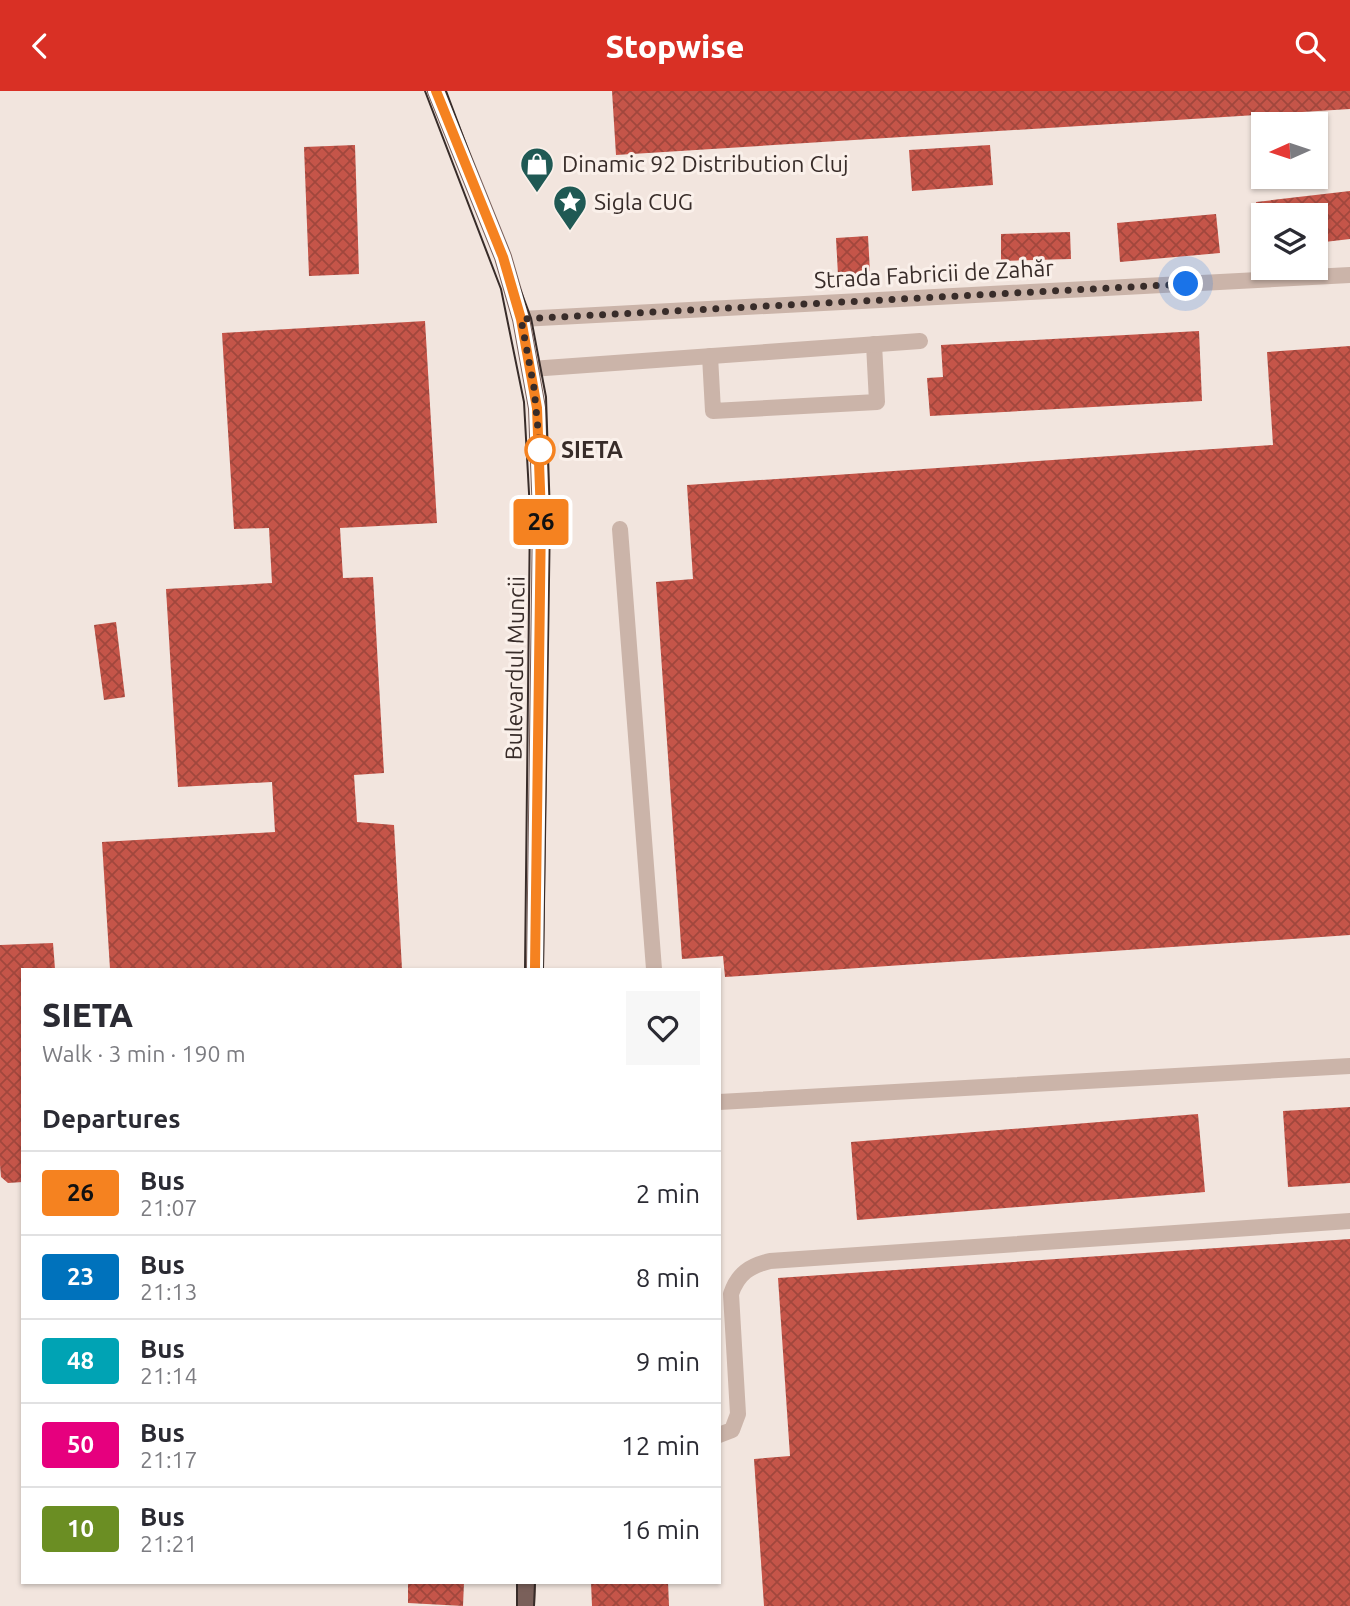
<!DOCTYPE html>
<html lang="en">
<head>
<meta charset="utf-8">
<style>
  body { margin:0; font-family:Ubuntu,sans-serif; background:#f7f7f7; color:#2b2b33; height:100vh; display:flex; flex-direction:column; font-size:26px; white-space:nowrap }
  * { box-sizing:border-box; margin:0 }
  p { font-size:23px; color:#7c7c81 }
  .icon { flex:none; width:38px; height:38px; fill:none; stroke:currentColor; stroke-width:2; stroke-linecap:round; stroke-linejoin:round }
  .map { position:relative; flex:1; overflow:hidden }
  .side { position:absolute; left:21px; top:877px; width:700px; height:616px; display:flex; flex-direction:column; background:#fff; border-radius:0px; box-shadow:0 2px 5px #0004 }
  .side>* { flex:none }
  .badge { padding:0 14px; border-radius:5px; font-size:24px; line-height:46px }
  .needle { width:46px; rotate:267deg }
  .fabs { position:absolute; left:1251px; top:21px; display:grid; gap:14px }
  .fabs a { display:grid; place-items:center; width:77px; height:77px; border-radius:0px; background:#fff; box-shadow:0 2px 5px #0004; font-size:35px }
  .you { position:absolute; width:35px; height:35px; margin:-18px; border:5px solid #fff; border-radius:50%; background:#1a73e8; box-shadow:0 0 0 10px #1a73e833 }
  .map>.badge { position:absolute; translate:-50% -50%; box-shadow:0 0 0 4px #fff }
  h2 { padding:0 21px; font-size:26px; line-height:63px }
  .round { display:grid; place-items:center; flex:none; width:74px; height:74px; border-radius:0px; background:#f7f7f7 }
  .summary { display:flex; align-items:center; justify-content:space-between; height:119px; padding:0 21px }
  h1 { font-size:33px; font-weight:800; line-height:52px }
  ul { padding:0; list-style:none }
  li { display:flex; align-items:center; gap:21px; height:84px; padding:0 21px; border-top:2px solid #e1e1e2 }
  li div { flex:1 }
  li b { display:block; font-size:26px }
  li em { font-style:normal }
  li .badge { min-width:77px; font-weight:700; text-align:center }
  header { display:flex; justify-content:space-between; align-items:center; height:91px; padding:0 21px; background:#d93025; color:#fff; font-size:32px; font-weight:800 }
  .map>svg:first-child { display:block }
</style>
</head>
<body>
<header><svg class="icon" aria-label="back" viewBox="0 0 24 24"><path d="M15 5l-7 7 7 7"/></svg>Stopwise<svg class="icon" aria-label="search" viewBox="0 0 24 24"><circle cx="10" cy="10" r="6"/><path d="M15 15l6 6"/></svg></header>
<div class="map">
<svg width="1350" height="1515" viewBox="0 0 1350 1515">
  <defs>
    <pattern id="building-cross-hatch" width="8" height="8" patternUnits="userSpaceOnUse" patternTransform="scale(1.75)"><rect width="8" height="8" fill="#c55549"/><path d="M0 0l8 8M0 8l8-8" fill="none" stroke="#a1473d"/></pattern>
  </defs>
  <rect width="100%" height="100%" fill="#f2e5de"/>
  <g fill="url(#building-cross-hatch)">
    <polygon points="612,0 1350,0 1350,18 616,64"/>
    <polygon points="355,54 359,183 309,185 304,56"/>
    <polygon points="990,54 993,94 912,100 909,59"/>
    <polygon points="1350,100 1350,148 1316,152 1316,124 1264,124 1262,159 1256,111"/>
    <polygon points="1216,123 1220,162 1120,171 1117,132"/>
    <polygon points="1070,141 1071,168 1001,170 1001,143"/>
    <polygon points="868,145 870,182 838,184 836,147"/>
    <polygon points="425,230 437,432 340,437 343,487 373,486 384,682 354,684 357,731 394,734 402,878 110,878 102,751 275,741 272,691 178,696 166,498 272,492 269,437 234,438 222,242"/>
    <polygon points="1199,240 1202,310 930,325 927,287 943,286 941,254"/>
    <polygon points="1350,255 1350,844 725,886 723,865 682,868 656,491 693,488 687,394 1273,354 1267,261"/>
    <polygon points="116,531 125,606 104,609 94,534"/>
    <polygon points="53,852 55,878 23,878 23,1091 8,1092 1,1086 0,1074 0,854"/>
    <polygon points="1350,1016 1350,1092 1288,1096 1283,1020"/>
    <polygon points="1198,1023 1205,1101 857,1129 851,1051"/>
    <polygon points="1350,1148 1350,1515 764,1515 754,1368 790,1365 778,1187"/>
    <polygon points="408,1491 464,1491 463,1515 408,1512"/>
    <polygon points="591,1491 668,1491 669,1515 592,1515"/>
  </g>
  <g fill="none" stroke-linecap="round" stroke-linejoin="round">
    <g stroke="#cbb4a9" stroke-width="16">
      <polyline points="521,228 1350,184"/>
      <polyline points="710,265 713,320 877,311 874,253"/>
      <polyline points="531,278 920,250"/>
      <polyline points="620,438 654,878"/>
      <polyline points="719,1011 1350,975"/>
      <path d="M719,1344L732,1339L738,1323L731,1203C738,1182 750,1175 770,1170L1350,1130"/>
    </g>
    <g stroke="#7a605a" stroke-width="18">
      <polyline points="436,0 503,166 521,228 537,317 541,425 535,878"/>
      <polyline points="526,1515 527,1491"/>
    </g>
    <g stroke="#382c29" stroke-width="2">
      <polyline points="425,0 501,198 524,311 530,420 525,878"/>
      <polyline points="446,0 531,227 546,306 550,424 543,878"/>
      <polyline points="517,1515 517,1491"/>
      <polyline points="534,1515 535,1491"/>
    </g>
  </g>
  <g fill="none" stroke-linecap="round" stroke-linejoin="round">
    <g stroke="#fff" stroke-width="16">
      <polyline id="line" points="436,0 503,166 521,228 537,317 541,425 535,878"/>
    </g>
    <use href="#line" stroke="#f58220" stroke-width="10"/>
    <polyline stroke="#382c29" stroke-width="7" stroke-dasharray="0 12.6" points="540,359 534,297 521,228 1186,193"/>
  </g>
  <defs>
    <g id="shop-pin" transform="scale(1.75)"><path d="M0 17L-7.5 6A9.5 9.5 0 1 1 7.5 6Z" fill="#1f5954" stroke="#faf0ea"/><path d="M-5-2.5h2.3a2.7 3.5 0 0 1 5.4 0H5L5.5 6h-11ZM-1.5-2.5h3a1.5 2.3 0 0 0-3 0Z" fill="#fff"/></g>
    <g id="sight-pin" transform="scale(1.75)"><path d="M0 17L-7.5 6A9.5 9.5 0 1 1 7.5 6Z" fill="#1f5954" stroke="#faf0ea"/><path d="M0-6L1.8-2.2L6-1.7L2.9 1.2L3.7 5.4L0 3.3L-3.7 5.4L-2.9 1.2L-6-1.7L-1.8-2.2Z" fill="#fff"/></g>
  </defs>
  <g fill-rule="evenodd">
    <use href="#shop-pin" x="537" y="73"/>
    <use href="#sight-pin" x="570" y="111"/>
  </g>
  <circle fill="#fff" stroke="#f58220" stroke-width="3.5" cx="540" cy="359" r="14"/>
  <g text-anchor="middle" stroke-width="6" stroke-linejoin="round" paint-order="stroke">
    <g font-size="23" fill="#382c29" stroke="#faf0ea" text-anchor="start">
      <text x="562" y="81">Dinamic 92 Distribution Cluj</text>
      <text x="594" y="119">Sigla CUG</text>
    </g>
    <g font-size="23" fill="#382c29" stroke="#faf0ea">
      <text transform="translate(934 183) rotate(-3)" y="8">Strada Fabricii de Zahăr</text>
      <text transform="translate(515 577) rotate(-89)" y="8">Bulevardul Muncii</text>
    </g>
    <g font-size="23" font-weight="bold" fill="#382c29" stroke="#faf0ea" text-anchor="start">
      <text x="561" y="367">SIETA</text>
    </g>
  </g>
</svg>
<div class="fabs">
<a><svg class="needle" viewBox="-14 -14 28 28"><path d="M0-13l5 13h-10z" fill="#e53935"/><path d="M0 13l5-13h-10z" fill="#7c7c81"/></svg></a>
<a><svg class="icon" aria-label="layers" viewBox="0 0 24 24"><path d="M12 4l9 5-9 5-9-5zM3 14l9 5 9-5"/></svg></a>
</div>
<div class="you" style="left:1186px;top:193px"></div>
<b class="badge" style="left:541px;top:431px;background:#f58220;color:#111">26</b>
<section class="side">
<div class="summary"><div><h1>SIETA</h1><p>Walk · 3 min · 190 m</p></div><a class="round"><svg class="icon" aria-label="heart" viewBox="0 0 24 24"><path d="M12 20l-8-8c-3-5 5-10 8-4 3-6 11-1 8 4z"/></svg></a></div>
<h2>Departures</h2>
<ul>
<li><span class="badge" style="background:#f58220;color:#111">26</span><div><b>Bus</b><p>21:07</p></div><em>2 min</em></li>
<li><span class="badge" style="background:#0072bc;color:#fff">23</span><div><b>Bus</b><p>21:13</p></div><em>8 min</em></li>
<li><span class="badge" style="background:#00a3b4;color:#fff">48</span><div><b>Bus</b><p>21:14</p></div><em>9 min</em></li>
<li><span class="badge" style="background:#e6007e;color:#fff">50</span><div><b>Bus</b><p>21:17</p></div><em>12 min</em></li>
<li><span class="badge" style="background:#6b8e23;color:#fff">10</span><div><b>Bus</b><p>21:21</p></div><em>16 min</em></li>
</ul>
</section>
</div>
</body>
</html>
